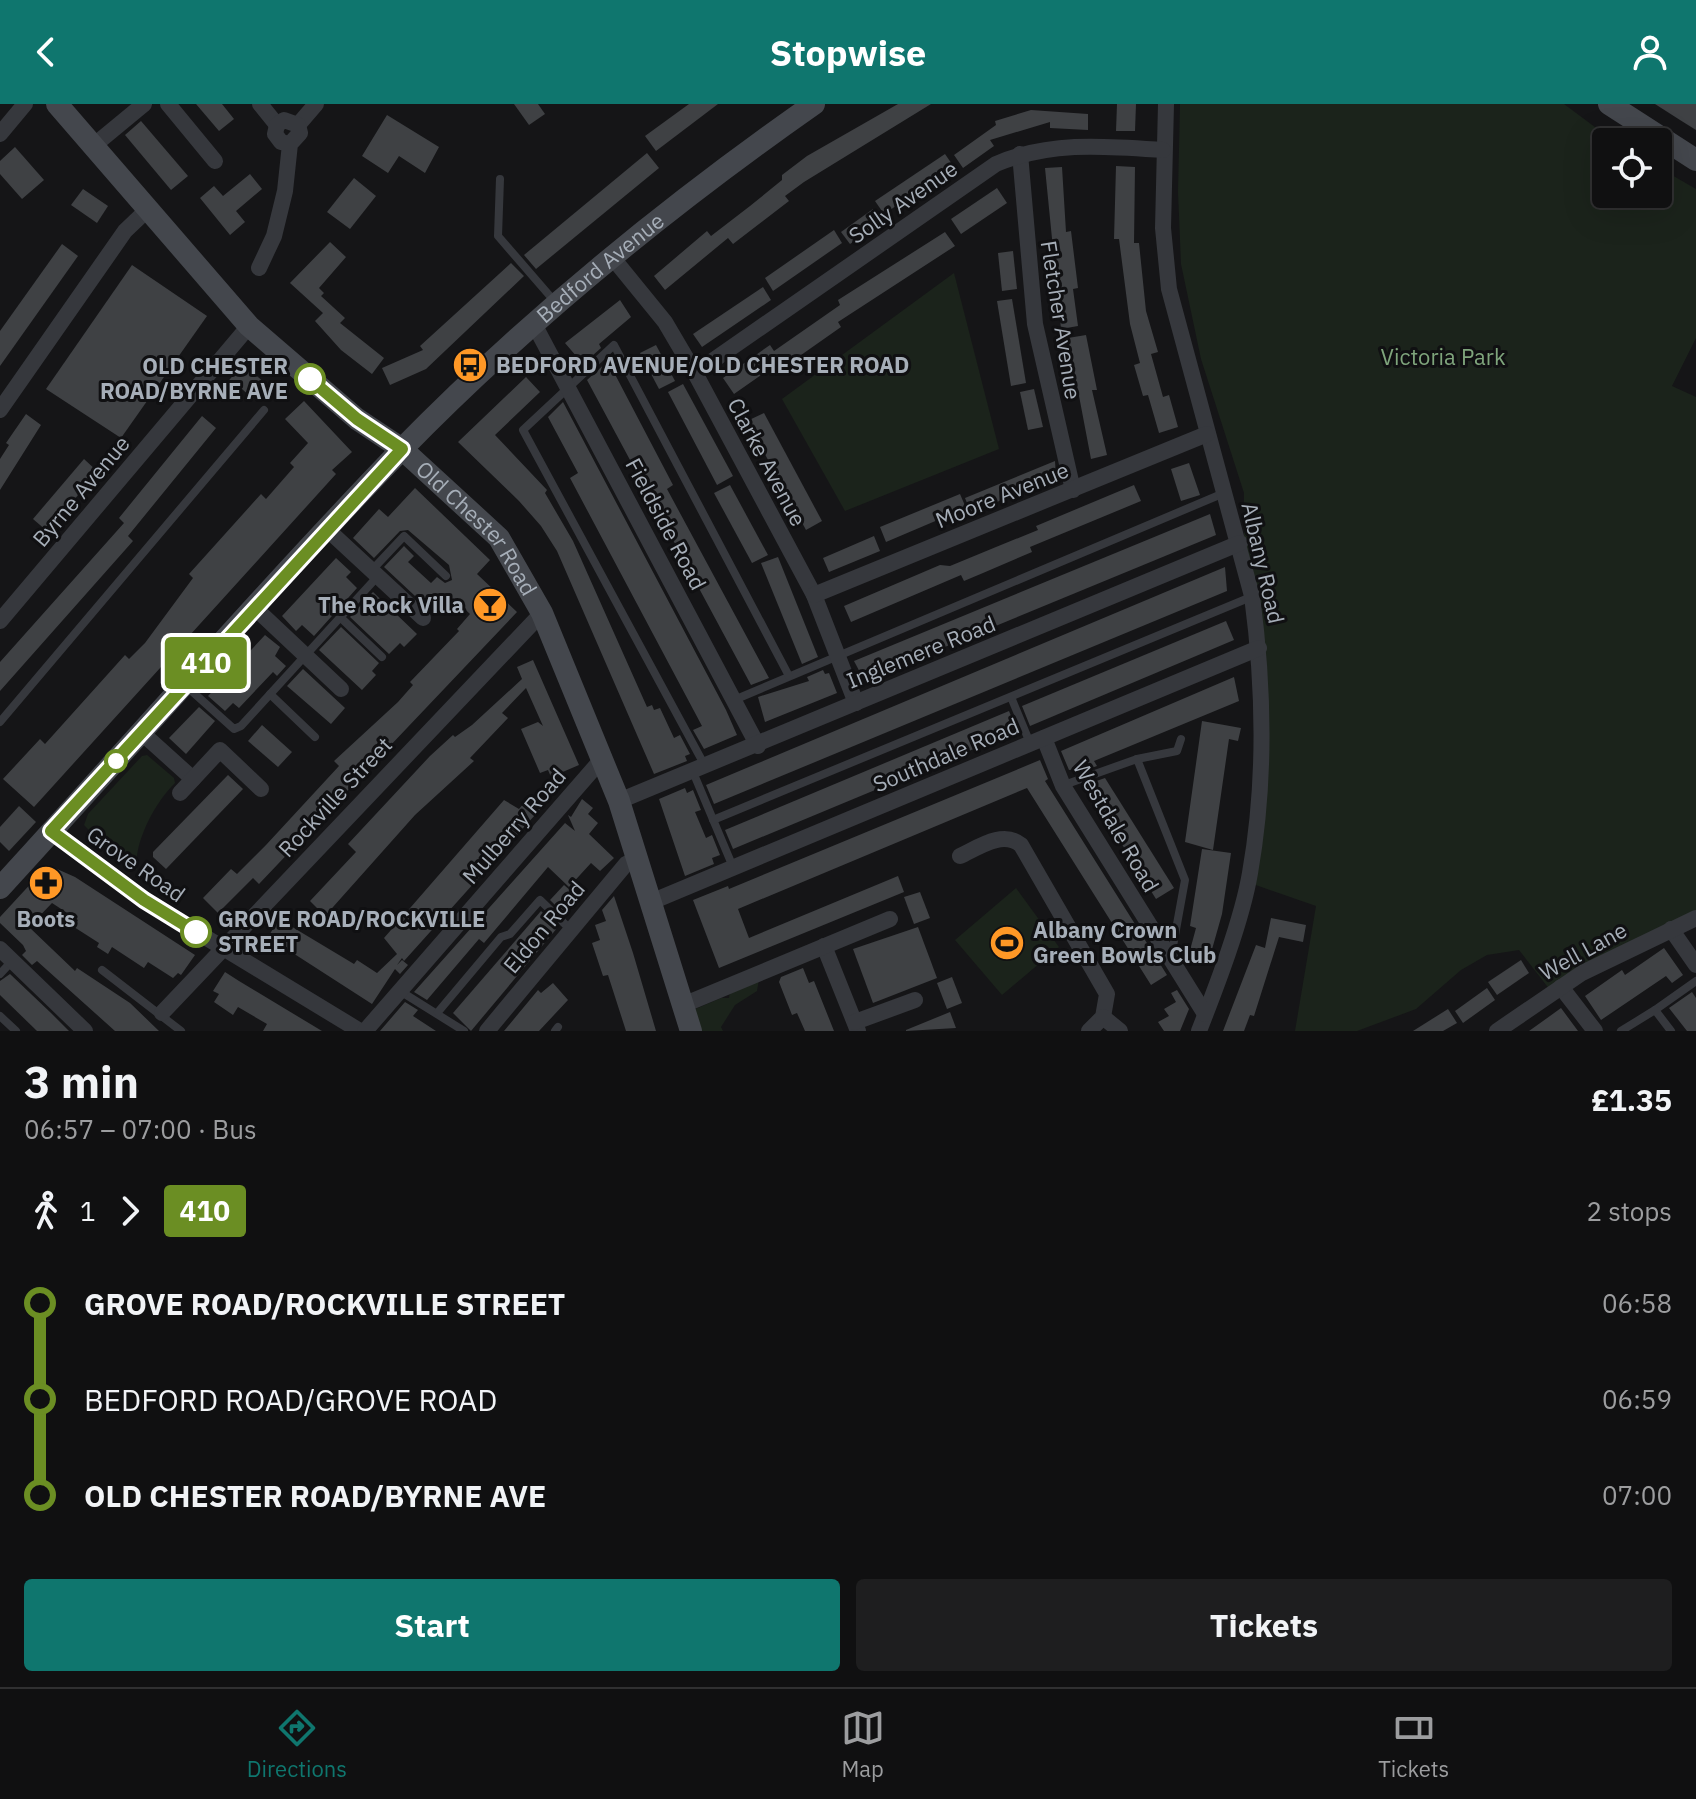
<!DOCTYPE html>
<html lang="en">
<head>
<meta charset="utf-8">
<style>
  body { margin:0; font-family:"IBM Plex Sans",sans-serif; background:#1e1e1f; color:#f1f3f6; height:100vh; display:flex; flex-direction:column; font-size:30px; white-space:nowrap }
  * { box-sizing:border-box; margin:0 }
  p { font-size:26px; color:#9c9d9f }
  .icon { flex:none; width:44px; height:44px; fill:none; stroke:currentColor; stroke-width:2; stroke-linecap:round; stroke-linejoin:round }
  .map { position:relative; height:927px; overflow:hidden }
  .details { display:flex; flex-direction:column; background:#101011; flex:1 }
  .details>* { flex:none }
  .badge { padding:0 16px; border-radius:6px; font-size:28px; line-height:52px }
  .tools { position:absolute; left:1592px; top:24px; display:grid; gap:16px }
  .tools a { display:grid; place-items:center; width:80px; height:80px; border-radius:8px; background:#101011; box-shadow:0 8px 32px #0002,0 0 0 2px #303031; font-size:40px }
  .map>.badge { position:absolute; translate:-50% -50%; box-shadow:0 0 0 4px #fff }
  .legs { display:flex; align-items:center; gap:12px; height:88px; padding:0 24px; font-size:26px }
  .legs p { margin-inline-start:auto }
  .head { display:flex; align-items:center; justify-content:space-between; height:136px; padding:0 24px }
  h1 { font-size:44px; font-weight:700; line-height:60px }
  .button { display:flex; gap:16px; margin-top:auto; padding:16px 24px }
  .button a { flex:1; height:92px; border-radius:8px; background:#0f766e; color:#fff; font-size:32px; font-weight:700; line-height:92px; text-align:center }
  .button a+a { background:#1e1e1f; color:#f1f3f6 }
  ul { padding:0 24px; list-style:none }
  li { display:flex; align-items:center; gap:28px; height:96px; font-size:30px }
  li i { display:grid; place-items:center; width:12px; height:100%; margin:0 10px; background:currentColor }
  li i::after { content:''; width:20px; height:20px; margin:-10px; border:6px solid; border-radius:50%; background:#101011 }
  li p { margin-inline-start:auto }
  li:first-child i { background:linear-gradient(#0000 50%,currentColor 0) }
  li:last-child i { background:linear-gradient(currentColor 50%,#0000 0) }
  header { display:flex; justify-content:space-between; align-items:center; height:104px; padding:0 24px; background:#0f766e; color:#fff; font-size:36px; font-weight:700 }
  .menu { display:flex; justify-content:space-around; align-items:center; height:112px; border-top:2px solid #303031; background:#101011; font-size:22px; color:#9c9d9f }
  .menu a { display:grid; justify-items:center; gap:4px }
  .menu .current { color:#0f766e }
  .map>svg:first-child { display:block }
</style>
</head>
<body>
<header><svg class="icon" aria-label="back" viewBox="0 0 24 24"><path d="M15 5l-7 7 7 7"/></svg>Stopwise<svg class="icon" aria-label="person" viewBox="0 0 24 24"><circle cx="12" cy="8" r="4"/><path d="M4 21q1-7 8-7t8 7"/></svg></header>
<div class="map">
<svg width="1696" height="927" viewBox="0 0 1696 927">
  <rect width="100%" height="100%" fill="#151517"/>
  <g fill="#1b231b">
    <polygon points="1180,0 1564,0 1615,38 1606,38 1606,90 1658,90 1658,63 1696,85 1696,234 1672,282 1696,293 1696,810 1550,886 1519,846 1487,851 1461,866 1416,905 1357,927 1295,927 1316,802 1250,779 1264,630 1244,440 1244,389 1201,255 1181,160 1178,88"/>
    <polygon points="954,169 999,345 845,407 782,295"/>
    <path d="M147,651L174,674L175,679C155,698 133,740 137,766L118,756L84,721L88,710L142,652Z"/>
    <polygon points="1016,784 1059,843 1002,891 955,836"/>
    <polygon points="759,875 757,887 735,901 721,923 723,927 700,927 693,906 721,894 729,894 730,887"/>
  </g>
  <g fill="#3f4144">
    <polygon points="196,0 222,0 234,15 219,27"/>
    <polygon points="514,0 538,0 545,10 529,21"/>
    <polygon points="689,0 718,0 656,47 645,32"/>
    <polygon points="898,0 931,0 804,78 785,92 789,97 759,120 733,140 728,134 665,186 654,172 707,127 711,132 750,102 782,76 782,71 807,52"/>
    <polygon points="1117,0 1136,0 1135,27 1116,27"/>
    <polygon points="1655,0 1696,0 1696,26 1680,16"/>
    <polygon points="1031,6 1088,10 1088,26 1050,24 1050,18 990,36 994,42 963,64 954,51 996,21 995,17"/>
    <polygon points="387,11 439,43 425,69 399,52 388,69 362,52"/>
    <polygon points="141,17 188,72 171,86 125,31"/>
    <polygon points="15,43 44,76 22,95 0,70 0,57"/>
    <polygon points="647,49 659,64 536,165 524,151"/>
    <polygon points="945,50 954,63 884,110 875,97"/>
    <polygon points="1116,62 1135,63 1134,139 1139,139 1146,207 1158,248 1151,250 1163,293 1169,291 1178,323 1159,329 1148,291 1143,292 1134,261 1140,259 1130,220 1119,135 1114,135"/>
    <polygon points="1062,63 1066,128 1071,127 1078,184 1073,185 1078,222 1061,225 1045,64"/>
    <polygon points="250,70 262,85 236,107 245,118 230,131 200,94 214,82 223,92"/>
    <polygon points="354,74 376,92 350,125 327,108"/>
    <polygon points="997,84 1007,99 961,130 951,115"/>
    <polygon points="83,85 108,102 97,119 71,101"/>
    <polygon points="873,105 882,118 850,140 841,128"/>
    <polygon points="834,126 842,139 773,187 765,174"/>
    <polygon points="945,128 955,142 838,218 841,223 794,256 790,251 734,290 723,274 770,241 774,247 840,201 838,196"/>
    <polygon points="330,138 346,153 319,184 324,189 321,192 345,214 340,219 384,254 372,270 341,246 315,217 323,209 290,179"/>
    <polygon points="62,140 78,152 0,262 0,227"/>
    <polygon points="1013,147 1017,185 1002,187 998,149"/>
    <polygon points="511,159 524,172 426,265 390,281 382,264 423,246 420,242"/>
    <polygon points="132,161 207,212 121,334 46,285"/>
    <polygon points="763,183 771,196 702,243 693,230"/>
    <polygon points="1012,195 1026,279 1011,282 997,197"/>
    <polygon points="620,196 631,213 599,240 601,244 583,260 565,239"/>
    <polygon points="1086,231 1097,286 1092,286 1107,351 1091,355 1068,234"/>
    <polygon points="656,241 675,277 659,285 640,249"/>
    <polygon points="608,257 673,381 667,385 769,574 751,581 587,276"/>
    <polygon points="243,260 266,280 253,295 242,285 236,292 224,282"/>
    <polygon points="526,273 540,288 495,331 547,386 545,389 573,437 647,603 652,601 654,606 660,604 674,634 680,631 690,650 685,652 687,657 654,670 557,447 541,422 519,397 458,338"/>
    <polygon points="683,280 733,372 717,381 668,288"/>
    <polygon points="1034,285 1043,323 1028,326 1020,288"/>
    <polygon points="304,297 352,348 332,366 336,370 34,703 3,675 40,635 45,640 125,551 129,555 145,539 193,474 189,470 261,390 266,395 294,363 290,359 308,339 285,315"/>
    <polygon points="563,298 726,606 737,631 704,645 693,626 702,622 570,374 578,369 548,313"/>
    <polygon points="764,309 822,417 806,426 747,317"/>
    <polygon points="26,310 41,321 0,386 0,355 9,341 6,339"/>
    <polygon points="202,312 216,324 128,432 133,437 0,587 0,558 124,419 119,414"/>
    <polygon points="84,355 98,368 47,427 33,415"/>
    <polygon points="1055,357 1056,373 971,409 965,394"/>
    <polygon points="1189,359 1200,391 1181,397 1171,365"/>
    <polygon points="730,381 768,451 752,459 714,389"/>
    <polygon points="1134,381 1141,397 1030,443 1032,448 983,469 964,477 961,471 851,518 844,502 940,461 950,462 996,443 1038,426 1036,422"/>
    <polygon points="415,384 490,456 477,470 517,508 259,780 253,774 218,809 203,794 231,765 237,770 266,741 339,662 334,657 398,598 413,581 410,578 459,527 457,525 470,510 453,494 439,508 434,503 430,506 384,463 404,442 414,452 408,458 431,479 437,473 445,479 452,476 449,461 408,426 400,427 374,454 353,434 379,405 388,413"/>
    <polygon points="960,390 966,404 886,438 880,423"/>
    <polygon points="1210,410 1216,431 952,540 864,576 854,557"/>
    <polygon points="874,432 880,447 829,468 823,454"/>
    <polygon points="778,453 818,553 802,560 761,459"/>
    <polygon points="336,454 351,468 346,473 357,484 314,532 302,521 296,527 282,512"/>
    <polygon points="1225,463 1227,487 714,700 706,681"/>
    <polygon points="373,488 417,530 404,543 400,539 389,550 350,513"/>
    <polygon points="1226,517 1234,536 1030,622 1022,602"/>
    <polygon points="341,523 379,559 372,567 376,571 362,586 319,546"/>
    <polygon points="265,531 280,543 275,552 286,562 277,572 273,568 239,604 233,599 225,607 208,592"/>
    <polygon points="533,556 579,661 551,673 548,666 540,669 521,625 538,618 543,622 526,584 502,609 508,614 470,654 474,657 415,711 325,812 310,797 356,748 348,740 430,652 453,631 455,633 472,621 522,575 517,563"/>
    <polygon points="303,565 345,604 331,620 287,582"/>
    <polygon points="823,566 825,570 829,569 837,589 765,618 758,593 809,577 807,573"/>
    <polygon points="1234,573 1239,597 1094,657 1097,662 1077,669 1075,665 1069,666 1061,647"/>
    <polygon points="199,603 215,617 186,650 169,634"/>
    <polygon points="1009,607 1017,627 733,745 725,726"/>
    <polygon points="1202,617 1241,624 1238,637 1229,635 1213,746 1185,738"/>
    <polygon points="262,621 292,648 278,663 248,637"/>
    <polygon points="1040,656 1048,675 1045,677 1167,871 1151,881 1027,684 738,805 749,834 898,772 904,788 719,864 693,796 728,782 729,785"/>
    <polygon points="228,671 243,685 166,765 153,753 153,748"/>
    <polygon points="1105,674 1174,784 1156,795 1085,681"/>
    <polygon points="685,684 687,689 693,686 701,706 695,708 706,734 712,731 720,751 712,754 714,760 685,772 659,695"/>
    <polygon points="531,691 544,701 404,857 402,854 397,861 402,856 408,861 400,870 395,865 372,900 268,833 279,815 354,860 357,856 377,869 397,850 384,834 504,696 519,705"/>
    <polygon points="582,695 593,704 588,710 598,719 589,730 614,754 600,767 591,759 569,783 548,763 484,839 479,835 427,896 414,888 565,719 575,727 568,711 571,713"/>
    <polygon points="19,702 36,718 9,747 0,738 0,723"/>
    <polygon points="1202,745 1231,749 1222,810 1209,856 1189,850 1196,824 1190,822"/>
    <polygon points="48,761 75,773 195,851 181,871 178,869 173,874 148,858 144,864 112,843 108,850 97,843 99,839 74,823 78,816 52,799 29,823 75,867 77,864 130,899 159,927 115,927 37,857 32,861 22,851 26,847 23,841 0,819 0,813"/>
    <polygon points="564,781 578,793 564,810 550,796"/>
    <polygon points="920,788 930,814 914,820 904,793"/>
    <polygon points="614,792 633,849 656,927 626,927 608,871 603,872 592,839 600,836 595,821 606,817 602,806"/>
    <polygon points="541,807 558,823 471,927 453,909"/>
    <polygon points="1271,814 1306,821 1303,838 1279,833 1254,912 1250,911 1244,927 1223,927 1256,841 1265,844"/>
    <polygon points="918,823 937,874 873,899 853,845"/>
    <polygon points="1664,844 1683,871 1672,879 1666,872 1601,916 1585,892 1622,866 1625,871"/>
    <polygon points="1521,856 1529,869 1497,891 1488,878"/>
    <polygon points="803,864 809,879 814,877 834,927 805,927 797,909 792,911 779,878 781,873"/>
    <polygon points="225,868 239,877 322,927 263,927 267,920 238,903 233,911 214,898 219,890 213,887"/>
    <polygon points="10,870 51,909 69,927 37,927 0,891 0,877"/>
    <polygon points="952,873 962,899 947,905 937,879"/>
    <polygon points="553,879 568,896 539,927 504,927 538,886 541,889"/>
    <polygon points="1487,884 1495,896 1463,919 1455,907"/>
    <polygon points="1177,886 1189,905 1180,927 1164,927 1158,918 1169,912 1164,905 1176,898 1171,889"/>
    <polygon points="1692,888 1696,894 1696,927 1687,927 1669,904"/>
    <polygon points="405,898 418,906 413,912 436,927 380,927"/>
    <polygon points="1561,904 1578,927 1529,927 1550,912"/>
    <polygon points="1448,905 1457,919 1443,927 1413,927"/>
    <polygon points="950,908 956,924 906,927 906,926"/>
  </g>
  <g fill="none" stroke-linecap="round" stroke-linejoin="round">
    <g stroke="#36383d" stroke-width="8">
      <polyline points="500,75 498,132 556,199"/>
      <polyline points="372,466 404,432 446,472"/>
      <polyline points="340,513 382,553"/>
      <polyline points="186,582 234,625 241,622 378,472"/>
      <polyline points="270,590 315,633"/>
      <polyline points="1011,593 1030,639"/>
      <polyline points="734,596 1224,389"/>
      <polyline points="0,618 264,306"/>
      <polyline points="1137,655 1177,647 1181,635"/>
      <polyline points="705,662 523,326 614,241 789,572"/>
      <polyline points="693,668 733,763"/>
      <polyline points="1064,681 1137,655 1185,776 1171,853"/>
      <polyline points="713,716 1251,493"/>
      <polyline points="102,866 181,927"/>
      <polyline points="0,870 12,857"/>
      <polyline points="400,887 464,927"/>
      <polyline points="1655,906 1696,877"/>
      <polyline points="438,908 501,833 510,830 540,796 570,825"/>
      <polyline points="0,912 16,927"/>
      <polyline points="555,927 558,923"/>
      <polyline points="1621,927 1655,906 1671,927"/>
    </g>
    <g stroke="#36383d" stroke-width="16">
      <polyline points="168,0 215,57"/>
      <polyline points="260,0 277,21"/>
      <path d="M1166,0L1163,124L1169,185L1252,492C1264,583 1266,678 1250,769C1242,816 1217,881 1199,927"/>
      <polyline points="298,21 316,0"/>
      <polyline points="0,30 25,0"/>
      <polyline points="92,43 144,0"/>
      <polyline points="1020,50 1035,220 1073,386"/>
      <polyline points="612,153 665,218 695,269 814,491 856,599"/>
      <polyline points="259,164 274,132 285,87 290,40 300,29 298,21 284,16 277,21 275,30 281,38 290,40"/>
      <polyline points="534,220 758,642"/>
      <path d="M695,269L996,60C1050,37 1105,42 1163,46"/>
      <polyline points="0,306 125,127 147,106"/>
      <polyline points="328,426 423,514"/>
      <polyline points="814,491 1207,330"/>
      <polyline points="256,505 341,585"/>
      <polyline points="0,517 249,222"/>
      <polyline points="142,629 193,675"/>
      <polyline points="1044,634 1063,682 1205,910"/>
      <polyline points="180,689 220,646 261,685"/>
      <polyline points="619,697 1240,439"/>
      <polyline points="51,727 144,796 360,927"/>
      <path d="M960,752C979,743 1003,726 1021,741L1107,890L1103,913L1089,927"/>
      <polyline points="651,798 1259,544"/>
      <polyline points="1671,825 1696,861"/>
      <polyline points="824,842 858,927"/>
      <polyline points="0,845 85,927"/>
      <polyline points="1561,883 1595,927"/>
      <polyline points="683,901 890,815"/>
      <polyline points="162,909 542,509"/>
      <polyline points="1103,913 1120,927"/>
      <polyline points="855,918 915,896"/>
      <polyline points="365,927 602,655"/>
      <polyline points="487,927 626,760 639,753"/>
      <polyline points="1497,927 1582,869 1696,814"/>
    </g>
    <g stroke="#44474d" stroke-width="22">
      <path id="s1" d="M57,0L249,222L357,315L402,345L499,434L542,509L619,697L691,927"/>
      <polyline points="1609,0 1696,56"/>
      <path id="s2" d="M0,784C134,638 264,488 401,346C527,217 667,103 814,0"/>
    </g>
  </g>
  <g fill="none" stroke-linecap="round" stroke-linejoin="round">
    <g stroke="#fff" stroke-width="18">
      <polyline id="line-1" points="196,828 144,796 51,727 402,345 357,315 310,275"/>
    </g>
    <use href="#line-1" stroke="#6b8e23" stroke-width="12"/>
  </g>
  <defs>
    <g id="bus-disc" transform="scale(1.8)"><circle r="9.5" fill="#ff9826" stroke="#101012"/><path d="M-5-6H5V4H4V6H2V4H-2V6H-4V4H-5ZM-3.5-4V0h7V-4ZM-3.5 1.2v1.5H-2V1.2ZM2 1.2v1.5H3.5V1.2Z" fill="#111"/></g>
    <g id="bar-disc" transform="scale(1.8)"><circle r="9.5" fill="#ff9826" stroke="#101012"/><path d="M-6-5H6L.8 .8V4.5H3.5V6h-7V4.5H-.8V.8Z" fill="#111"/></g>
    <g id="pharmacy-disc" transform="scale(1.8)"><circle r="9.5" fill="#ff9826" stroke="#101012"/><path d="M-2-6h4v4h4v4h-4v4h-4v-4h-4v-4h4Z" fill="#111"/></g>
    <g id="stadium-disc" transform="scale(1.8)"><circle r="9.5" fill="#ff9826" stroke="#101012"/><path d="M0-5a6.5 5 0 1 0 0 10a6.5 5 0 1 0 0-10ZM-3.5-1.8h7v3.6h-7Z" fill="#111"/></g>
  </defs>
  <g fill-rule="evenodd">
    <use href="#bus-disc" x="470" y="261"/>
    <use href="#bar-disc" x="490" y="501"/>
    <use href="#pharmacy-disc" x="46" y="779"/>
    <use href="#stadium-disc" x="1007" y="839"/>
  </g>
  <g fill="#fff" stroke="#6b8e23" stroke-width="4">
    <circle cx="310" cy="275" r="14"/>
    <circle cx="116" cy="657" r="10"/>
    <circle cx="196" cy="828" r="14"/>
  </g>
  <g text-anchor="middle" stroke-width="6" stroke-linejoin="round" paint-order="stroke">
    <g font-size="22" fill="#a6aeb8" stroke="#101012">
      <text transform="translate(903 98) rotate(-35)" y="8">Solly Avenue</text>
      <text dy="8" stroke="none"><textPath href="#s2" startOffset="864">Bedford Avenue</textPath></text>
      <text transform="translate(1061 216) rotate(81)" y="8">Fletcher Avenue</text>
      <text transform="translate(767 358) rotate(62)" y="8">Clarke Avenue</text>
      <text transform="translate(81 387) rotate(-50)" y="8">Byrne Avenue</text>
      <text transform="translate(1002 391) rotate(-22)" y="8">Moore Avenue</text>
      <text transform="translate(666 420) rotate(62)" y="8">Fieldside Road</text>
      <text dy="8" stroke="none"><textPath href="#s1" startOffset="600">Old Chester Road</textPath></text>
      <text transform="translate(1263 459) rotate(77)" y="8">Albany Road</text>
      <text transform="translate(921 548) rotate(-22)" y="8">Inglemere Road</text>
      <text transform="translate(946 651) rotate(-23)" y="8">Southdale Road</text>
      <text transform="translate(335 693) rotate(-47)" y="8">Rockville Street</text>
      <text transform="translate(514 722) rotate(-49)" y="8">Mulberry Road</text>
      <text transform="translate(1116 722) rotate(60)" y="8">Westdale Road</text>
      <text transform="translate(136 760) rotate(35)" y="8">Grove Road</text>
      <text transform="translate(544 823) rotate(-50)" y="8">Eldon Road</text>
      <text transform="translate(1583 847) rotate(-29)" y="8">Well Lane</text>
    </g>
    <g font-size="22" fill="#7fa57c" stroke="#101012">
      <text x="1443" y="261">Victoria Park</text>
    </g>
    <g font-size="22" font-weight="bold" fill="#a6aeb8" stroke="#101012" text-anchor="start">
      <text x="496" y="269">BEDFORD AVENUE/OLD CHESTER ROAD</text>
      <text x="464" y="509" text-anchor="end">The Rock Villa</text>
      <text x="46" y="823" text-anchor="middle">Boots</text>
      <text x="1033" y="834">Albany Crown<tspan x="1033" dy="25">Green Bowls Club</tspan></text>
    </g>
    <g font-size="22" font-weight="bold" fill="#a6aeb8" stroke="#101012" text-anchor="end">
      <text x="288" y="270">OLD CHESTER<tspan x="288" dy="25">ROAD/BYRNE AVE</tspan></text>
      <text x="218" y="823" text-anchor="start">GROVE ROAD/ROCKVILLE<tspan x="218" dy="25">STREET</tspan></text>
    </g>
  </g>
</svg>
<div class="tools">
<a><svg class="icon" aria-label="locate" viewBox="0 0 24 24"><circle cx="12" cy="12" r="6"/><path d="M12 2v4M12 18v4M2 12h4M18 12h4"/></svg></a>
</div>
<b class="badge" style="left:206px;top:559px;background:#6b8e23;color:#fff">410</b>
</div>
<section class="details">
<div class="head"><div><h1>3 min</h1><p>06:57 – 07:00 · Bus</p></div><b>£1.35</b></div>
<div class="legs"><svg class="icon" aria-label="walk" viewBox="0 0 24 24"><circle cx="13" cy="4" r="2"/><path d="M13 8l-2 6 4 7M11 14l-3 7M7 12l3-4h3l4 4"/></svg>1<svg class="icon" aria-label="forward" viewBox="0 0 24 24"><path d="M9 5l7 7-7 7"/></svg><b class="badge" style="background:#6b8e23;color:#fff">410</b><p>2 stops</p></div>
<ul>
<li><i style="color:#6b8e23"></i><b>GROVE ROAD/ROCKVILLE STREET</b><p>06:58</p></li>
<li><i style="color:#6b8e23"></i><span>BEDFORD ROAD/GROVE ROAD</span><p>06:59</p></li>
<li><i style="color:#6b8e23"></i><b>OLD CHESTER ROAD/BYRNE AVE</b><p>07:00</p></li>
</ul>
<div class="button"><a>Start</a><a>Tickets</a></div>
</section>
<nav class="menu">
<a class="current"><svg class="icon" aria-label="directions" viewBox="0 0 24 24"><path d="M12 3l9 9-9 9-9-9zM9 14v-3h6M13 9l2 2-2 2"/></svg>Directions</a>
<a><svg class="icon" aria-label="map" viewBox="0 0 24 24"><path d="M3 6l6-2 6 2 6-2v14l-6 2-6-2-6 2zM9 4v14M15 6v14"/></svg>Map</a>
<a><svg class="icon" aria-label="tickets" viewBox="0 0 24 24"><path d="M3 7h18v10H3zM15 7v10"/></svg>Tickets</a>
</nav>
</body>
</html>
